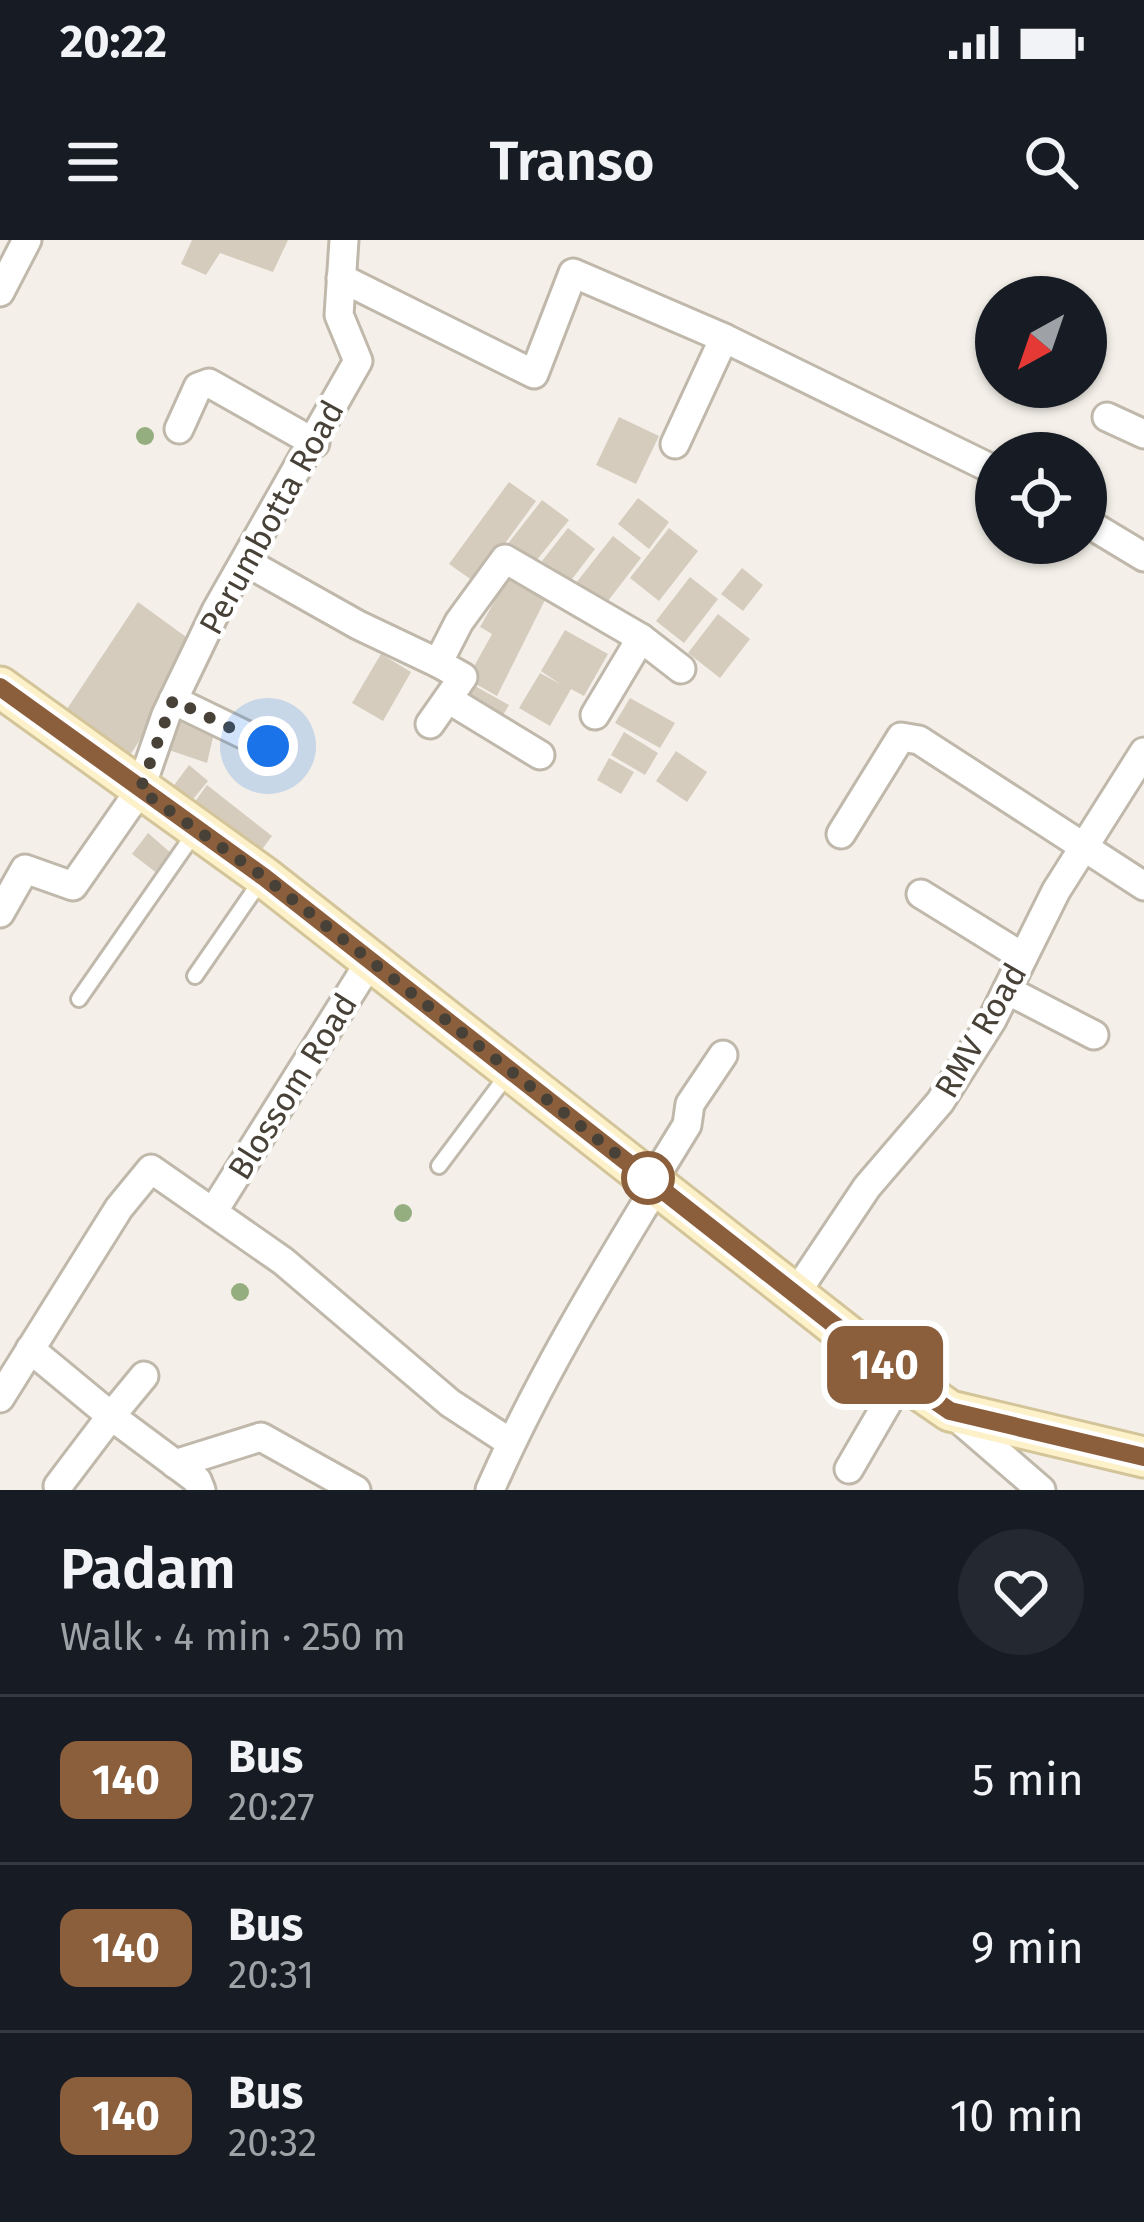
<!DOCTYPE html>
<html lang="en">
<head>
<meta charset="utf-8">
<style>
  body { margin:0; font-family:"Fira Sans",sans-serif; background:#242831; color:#f1f3f6; height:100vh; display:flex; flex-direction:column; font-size:45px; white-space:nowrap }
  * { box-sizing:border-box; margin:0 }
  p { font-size:39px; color:#9ea1a6 }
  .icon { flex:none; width:66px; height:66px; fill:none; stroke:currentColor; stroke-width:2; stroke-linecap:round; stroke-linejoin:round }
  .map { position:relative; height:1250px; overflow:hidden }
  .details { display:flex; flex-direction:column; background:#171b24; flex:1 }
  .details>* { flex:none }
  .badge { padding:0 24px; border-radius:18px; font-size:42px; line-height:78px }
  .needle { width:78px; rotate:220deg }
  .tools { position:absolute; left:975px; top:36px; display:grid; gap:24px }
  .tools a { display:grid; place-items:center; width:132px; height:132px; border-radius:50%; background:#171b24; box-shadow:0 3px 9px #0004; font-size:60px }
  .you { position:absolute; width:60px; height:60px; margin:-30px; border:9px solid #fff; border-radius:50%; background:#1a73e8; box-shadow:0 0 0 18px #1a73e833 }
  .map>.badge { position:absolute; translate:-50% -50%; box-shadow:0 0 0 6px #fff }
  .round { display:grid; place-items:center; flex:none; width:126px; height:126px; border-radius:63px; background:#242831 }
  .summary { display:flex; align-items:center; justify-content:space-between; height:204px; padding:0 60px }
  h1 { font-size:57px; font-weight:600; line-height:90px }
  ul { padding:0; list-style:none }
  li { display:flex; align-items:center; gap:36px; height:168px; padding:0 60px; border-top:3px solid #363941 }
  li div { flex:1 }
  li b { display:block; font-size:45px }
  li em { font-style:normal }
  li .badge { min-width:132px; font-weight:700; text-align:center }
  .status { display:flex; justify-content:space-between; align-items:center; height:84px; padding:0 60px; background:#171b24; direction:ltr }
  .status svg { height:33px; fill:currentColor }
  header { display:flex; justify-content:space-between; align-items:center; height:156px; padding:0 60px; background:#171b24; font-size:54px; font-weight:600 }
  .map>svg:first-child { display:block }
</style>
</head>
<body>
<div class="status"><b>20:22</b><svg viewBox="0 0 49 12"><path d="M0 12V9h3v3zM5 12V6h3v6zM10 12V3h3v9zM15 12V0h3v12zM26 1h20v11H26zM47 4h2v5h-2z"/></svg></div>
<header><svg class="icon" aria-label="menu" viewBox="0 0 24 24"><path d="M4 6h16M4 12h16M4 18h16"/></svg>Transo<svg class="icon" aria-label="search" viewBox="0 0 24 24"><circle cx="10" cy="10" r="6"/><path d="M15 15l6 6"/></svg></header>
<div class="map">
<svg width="1144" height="1250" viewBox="0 0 1144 1250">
  <rect width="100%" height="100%" fill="#f4f0e9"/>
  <g fill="#d5ccbe">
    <polygon points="192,0 288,0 273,32 220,13 206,35 181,24"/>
    <polygon points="619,177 659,196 636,244 596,225"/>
    <polygon points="509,242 536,261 476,343 449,324"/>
    <polygon points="638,258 669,282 649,309 618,284"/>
    <polygon points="542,260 569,280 532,326 506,306"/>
    <polygon points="568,288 595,309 569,343 542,321"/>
    <polygon points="669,288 698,311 659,361 630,338"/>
    <polygon points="613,296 641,318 601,370 572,348"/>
    <polygon points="742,328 763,345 743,371 721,354"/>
    <polygon points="690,337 718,359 684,403 656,381"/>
    <polygon points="507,339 545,360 497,456 467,439 492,394 480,387"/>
    <polygon points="138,362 193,402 159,471 128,518 65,472"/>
    <polygon points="718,374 750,399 720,438 688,413"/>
    <polygon points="565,390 608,414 584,456 571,449 550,486 519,468 540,433 560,444 541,431"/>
    <polygon points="381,414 411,432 383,481 352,463"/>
    <polygon points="475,446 509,465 497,485 464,465"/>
    <polygon points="630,458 675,483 660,508 615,483"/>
    <polygon points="176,480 214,493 207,523 166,509"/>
    <polygon points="624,492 658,513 645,535 611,515"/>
    <polygon points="676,511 707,532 687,562 656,541"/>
    <polygon points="609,518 634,532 621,554 597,540"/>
    <polygon points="189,525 208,541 190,563 172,548"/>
    <polygon points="207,545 272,596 260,612 191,567"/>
    <polygon points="148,593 172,614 158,634 132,614"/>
  </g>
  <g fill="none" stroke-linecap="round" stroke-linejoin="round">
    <g stroke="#bfb8ab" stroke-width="20">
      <g id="service">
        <polyline points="195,736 260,642"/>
        <polyline points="79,759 196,591"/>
        <polyline points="439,926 508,834"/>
      </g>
    </g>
    <g stroke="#bfb8ab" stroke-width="33">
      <g id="minor">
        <polyline points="341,38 534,134 573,33 724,98 675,204"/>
        <polyline points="0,52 27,0"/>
        <polyline points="724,98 996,231"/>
        <polyline points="1107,177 1144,194"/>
        <polyline points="179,189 198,147 209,143 315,203"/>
        <polyline points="1086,282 1144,317"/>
        <polyline points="246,322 358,385 438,423 459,382 505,319 641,398 681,429"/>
        <polyline points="448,459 540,515"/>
        <polyline points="173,460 268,506"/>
        <polyline points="595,475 641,398"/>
        <polyline points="430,484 463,437 438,423"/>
        <polyline points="841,594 901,497 919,500 1144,646"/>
        <polyline points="921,654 1023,717"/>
        <polyline points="0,673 25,629 73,646 140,550 166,475 216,371 358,121 339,75 344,0"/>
        <polyline points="1007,750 1094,795"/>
        <polyline points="652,942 687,885 690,864 723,815"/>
        <polyline points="213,972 371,720"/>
        <polyline points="796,1053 867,947 940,862 992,780 1056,651 1144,512"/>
        <polyline points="30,1109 111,1176 58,1246"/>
        <polyline points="144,1136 111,1176 197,1240 201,1250"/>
        <polyline points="0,1158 119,968 151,929 283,1021 450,1163 511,1203"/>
        <polyline points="953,1174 1041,1250"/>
        <polyline points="175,1224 261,1197 356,1250"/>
        <polyline points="849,1229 902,1138"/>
        <path d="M490,1250C537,1143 596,1045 657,945"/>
      </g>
    </g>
    <g stroke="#d3c499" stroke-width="45">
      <polyline id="secondary" points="0,447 264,637 898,1135 950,1171 1144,1217"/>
    </g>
    <use href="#service" stroke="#fff" stroke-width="14"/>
    <use href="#minor" stroke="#fff" stroke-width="27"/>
    <use href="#secondary" stroke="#fdf1c9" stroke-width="39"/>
  </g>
  <g fill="#95ae80">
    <circle cx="145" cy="196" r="9"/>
    <circle cx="403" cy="973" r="9"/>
    <circle cx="240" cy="1052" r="9"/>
  </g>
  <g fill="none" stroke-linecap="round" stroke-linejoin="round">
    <g stroke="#fff" stroke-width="27">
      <polyline id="line" points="0,447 264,637 898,1135 950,1171 1144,1217"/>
    </g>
    <use href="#line" stroke="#8b5e3c" stroke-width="18"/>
    <polyline stroke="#474137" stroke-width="12" stroke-dasharray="0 21.6" points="268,506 173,460 140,550 264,637 652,942 648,938"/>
  </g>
  <circle fill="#fff" stroke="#8b5e3c" stroke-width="6" cx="648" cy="938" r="24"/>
  <g text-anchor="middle" stroke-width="9" stroke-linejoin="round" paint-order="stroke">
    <g font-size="33" fill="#474137" stroke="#fff">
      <text transform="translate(271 277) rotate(-61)" y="12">Perumbotta Road</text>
      <text transform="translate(980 790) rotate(-60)" y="12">RMV Road</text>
      <text transform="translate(292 846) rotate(-58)" y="12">Blossom Road</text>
    </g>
  </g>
</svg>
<div class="tools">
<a><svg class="needle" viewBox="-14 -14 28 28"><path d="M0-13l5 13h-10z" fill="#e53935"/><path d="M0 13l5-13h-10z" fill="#9ea1a6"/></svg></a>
<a><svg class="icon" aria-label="locate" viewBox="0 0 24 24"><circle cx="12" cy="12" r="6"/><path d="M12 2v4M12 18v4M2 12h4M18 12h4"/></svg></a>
</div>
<div class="you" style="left:268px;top:506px"></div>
<b class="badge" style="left:885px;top:1125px;background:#8b5e3c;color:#fff">140</b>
</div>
<section class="details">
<div class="summary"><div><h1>Padam</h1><p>Walk · 4 min · 250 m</p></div><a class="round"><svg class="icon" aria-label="heart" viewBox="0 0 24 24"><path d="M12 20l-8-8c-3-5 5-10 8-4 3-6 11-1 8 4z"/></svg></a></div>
<ul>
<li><span class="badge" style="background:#8b5e3c;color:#fff">140</span><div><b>Bus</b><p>20:27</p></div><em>5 min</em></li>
<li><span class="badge" style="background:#8b5e3c;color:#fff">140</span><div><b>Bus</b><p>20:31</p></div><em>9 min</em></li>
<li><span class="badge" style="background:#8b5e3c;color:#fff">140</span><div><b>Bus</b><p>20:32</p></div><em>10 min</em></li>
</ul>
</section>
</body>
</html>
